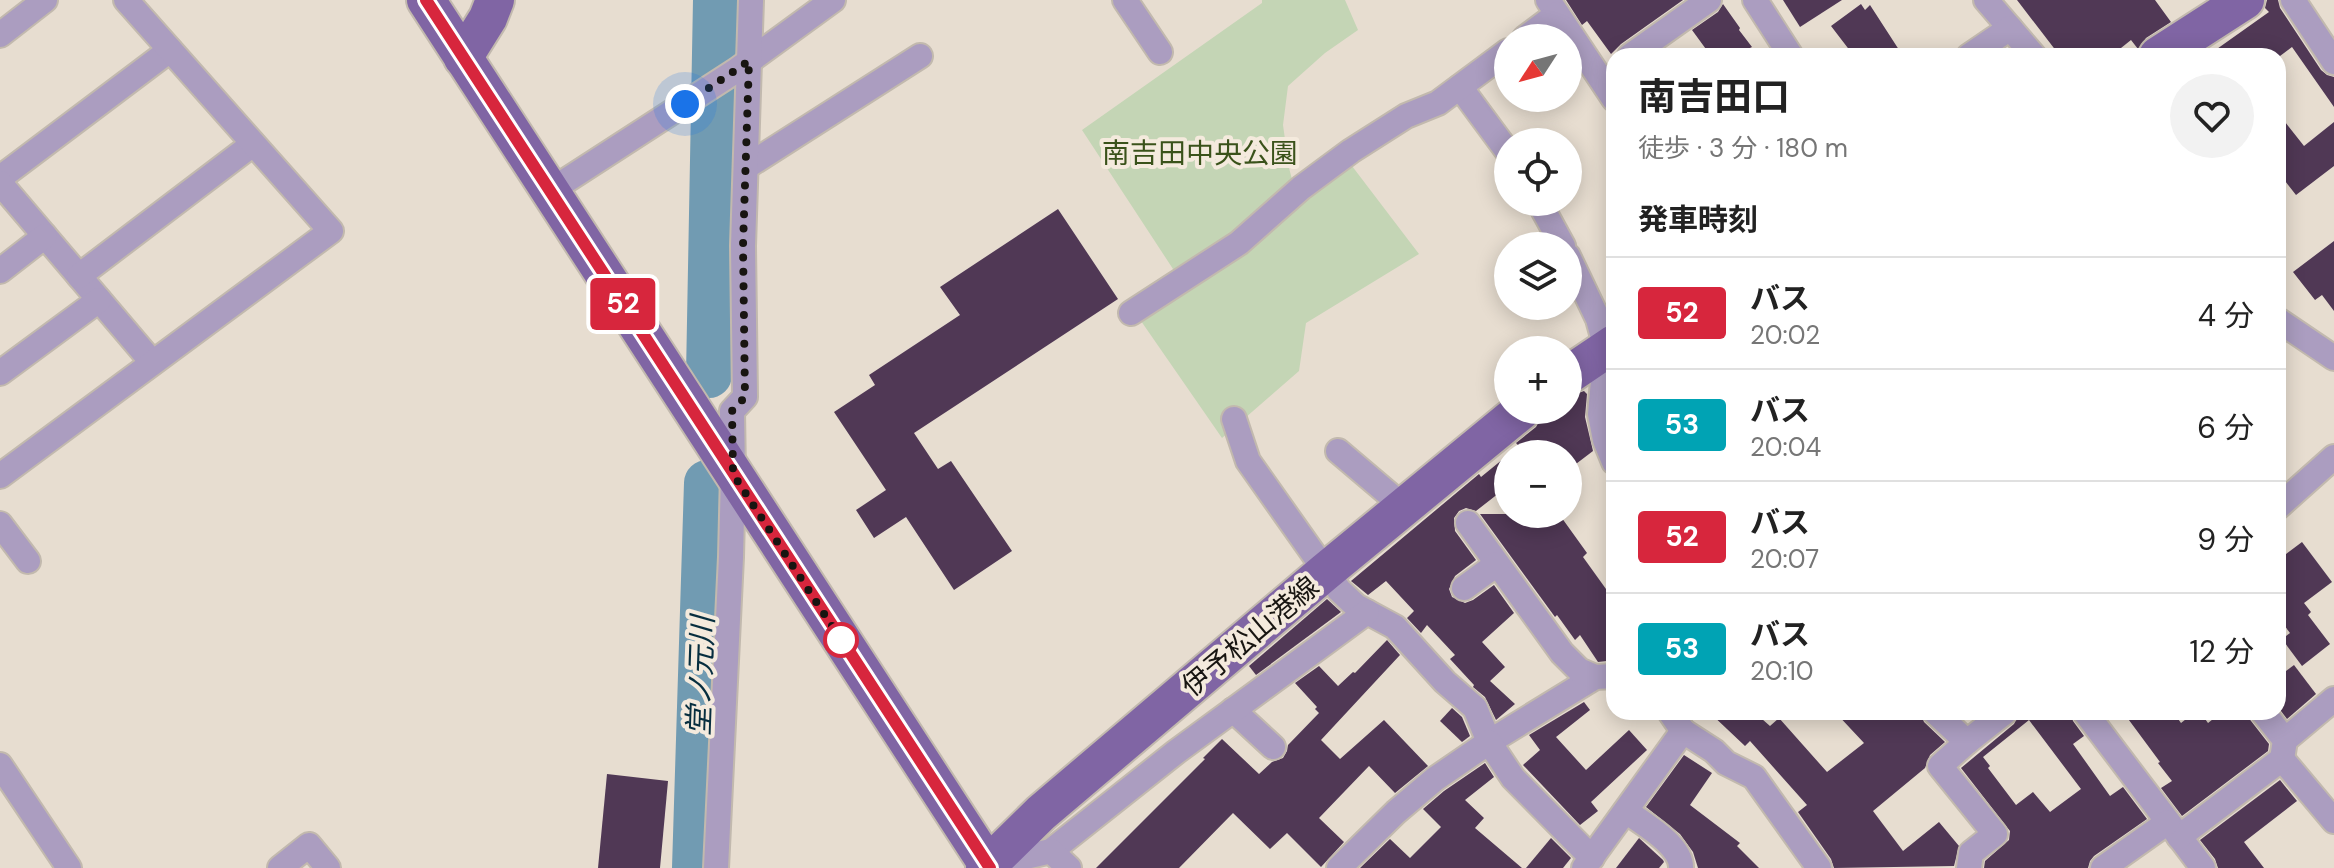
<!DOCTYPE html>
<html lang="ja">
<head>
<meta charset="utf-8">
<style>
  body { margin:0; font-family:"DM Sans","Noto Sans JP",sans-serif; background:#f2f2f2; color:#222; height:100vh; display:flex; flex-direction:column; font-size:30px; white-space:nowrap }
  * { box-sizing:border-box; margin:0 }
  p { font-size:26px; color:#767676 }
  .icon { flex:none; width:44px; height:44px; fill:none; stroke:currentColor; stroke-width:2; stroke-linecap:round; stroke-linejoin:round }
  .map { position:relative; flex:1; overflow:hidden }
  .panel { position:absolute; left:1606px; top:48px; width:680px; height:672px; display:flex; flex-direction:column; background:#fff; border-radius:24px; box-shadow:0 4px 20px #0003 }
  .panel>* { flex:none }
  .badge { padding:0 16px; border-radius:6px; font-size:28px; line-height:52px }
  .needle { width:52px; rotate:234deg }
  .fabs { position:absolute; left:1494px; top:24px; display:grid; gap:16px }
  .fabs a { display:grid; place-items:center; width:88px; height:88px; border-radius:50%; background:#fff; box-shadow:0 4px 20px #0003; font-size:40px }
  .you { position:absolute; width:40px; height:40px; margin:-20px; border:6px solid #fff; border-radius:50%; background:#1a73e8; box-shadow:0 0 0 12px #1a73e833 }
  .map>.badge { position:absolute; translate:-50% -50%; box-shadow:0 0 0 4px #fff }
  h2 { padding:0 32px; font-size:30px; line-height:72px }
  .round { display:grid; place-items:center; flex:none; width:84px; height:84px; border-radius:42px; background:#f2f2f2 }
  .overview { display:flex; align-items:center; justify-content:space-between; height:136px; padding:0 32px }
  h1 { font-size:38px; font-weight:700; line-height:60px }
  ul { padding:0; list-style:none }
  li { display:flex; align-items:center; gap:24px; height:112px; padding:0 32px; border-top:2px solid #e0e0e0 }
  li div { flex:1 }
  li b { display:block; font-size:30px }
  li em { font-style:normal }
  li .badge { min-width:88px; font-weight:700; text-align:center }
  .map>svg:first-child { display:block }
</style>
</head>
<body>
<div class="map">
<svg width="2334" height="868" viewBox="0 0 2334 868">
  <rect width="100%" height="100%" fill="#e7ddd0"/>
  <polygon fill="#c4d5b5" points="1262,0 1345,0 1358,30 1325,53 1288,86 1283,125 1289,168 1298,202 1352,166 1419,254 1306,323 1299,371 1222,438 1141,321 1187,287 1173,269 1082,130 1262,3"/>
  <g fill="none" stroke-linecap="round" stroke-linejoin="round">
    <g stroke="#719bb2" stroke-width="46">
      <polyline points="709,375 716,0"/>
      <polyline points="695,868 707,483"/>
    </g>
  </g>
  <g fill="#503855" fill-rule="evenodd">
    <polygon points="1566,0 1683,0 1621,44 1611,54 1587,21 1582,25"/>
    <polygon points="1783,0 1842,0 1800,27"/>
    <polygon points="2017,0 2155,0 2171,22 2146,38 2138,49 2131,40 2111,56 2060,56"/>
    <polygon points="2267,0 2278,0 2280,8 2321,70 2327,75 2334,77 2334,107 2292,47 2280,56 2207,56 2269,12 2265,8"/>
    <polygon points="1723,4 1740,28 1739,30 1752,47 1750,48 1756,56 1711,56 1692,30 1718,12"/>
    <polygon points="1861,4 1865,10 1870,5 1903,56 1854,56 1831,26"/>
    <polygon points="2278,113 2304,146 2334,122 2334,166 2296,195 2278,172"/>
    <polygon points="1058,209 1118,299 914,433 938,469 951,461 1012,551 954,590 906,517 874,538 856,510 886,490 834,412 875,385 869,375 960,315 940,287"/>
    <polygon points="2334,241 2334,311 2322,295 2315,300 2293,272"/>
    <polygon points="1584,391 1587,394 1585,417 1593,451 1568,470 1568,454 1526,454 1516,443 1536,427 1543,414 1547,410 1568,410 1568,397"/>
    <polygon points="1508,455 1508,486 1476,511 1466,508 1459,511 1454,518 1455,531 1476,560 1455,576 1449,589 1452,597 1465,603 1473,600 1494,585 1514,613 1482,642 1505,667 1490,681 1515,704 1496,720 1485,697 1473,687 1474,685 1450,659 1455,655 1427,625 1421,633 1407,618 1414,611 1386,581 1368,595 1351,581 1479,474 1481,477"/>
    <polygon points="1480,514 1559,514 1587,553 1583,557 1606,589 1614,583 1614,657 1607,661 1598,662 1580,635 1575,640 1557,615 1555,617"/>
    <polygon points="2302,542 2332,582 2304,603 2311,612 2308,615 2330,644 2302,666 2282,639 2290,633 2278,617 2278,560"/>
    <polygon points="1327,599 1341,612 1256,675 1249,666"/>
    <polygon points="1387,640 1400,655 1321,740 1340,759 1384,720 1428,766 1395,793 1369,766 1319,818 1344,842 1321,867 1287,833 1270,849 1233,813 1179,868 1096,868 1205,759 1203,758 1222,739 1259,774 1272,762 1283,758 1287,751 1288,745 1319,713 1315,709 1317,707 1295,683 1319,666 1338,686 1353,672 1355,673"/>
    <polygon points="2294,665 2316,694 2287,719 2278,707 2278,677"/>
    <polygon points="1584,702 1590,710 1556,737 1586,770 1629,730 1647,750 1591,802 1598,811 1580,825 1523,765 1540,750 1529,735"/>
    <polygon points="1452,708 1462,717 1470,736 1462,742 1440,721"/>
    <polygon points="1709,712 1754,712 1770,726 1779,718 1827,772 1864,743 1835,712 1920,712 1924,722 1945,742 1930,755 1925,768 1873,811 1903,851 1939,822 1959,846 1954,866 1834,868 1831,859 1798,812 1807,805 1750,741 1745,746"/>
    <path d="M2020,712H2070L2073,721L2084,736L2073,744L2110,796L2123,787L2147,819L2094,856L2090,861L2088,868H1984L1985,861L2009,840L2010,831L1961,768L2014,724ZM2029,720L2081,789L2050,812L2033,792L2016,805L1988,768L1990,766L1983,757Z"/>
    <polygon points="2123,712 2173,712 2181,723 2195,712 2200,712 2208,723 2222,712 2244,712 2269,744 2268,751 2182,816 2161,788 2172,781 2158,763 2160,762"/>
    <polygon points="1684,755 1712,773 1690,805 1740,843 1737,846 1759,868 1698,868 1693,852 1680,834 1646,807"/>
    <polygon points="1485,763 1494,777 1465,800 1484,818 1475,828 1522,868 1360,868 1390,839 1410,858 1441,827 1423,809 1444,791"/>
    <polygon points="607,774 668,781 660,868 598,868"/>
    <polygon points="2280,780 2297,801 2244,842 2264,868 2218,868 2215,859 2200,840"/>
    <polygon points="1551,838 1571,858 1563,868 1526,868"/>
    <polygon points="1639,838 1663,860 1664,862 1659,868 1616,868"/>
  </g>
  <g fill="none" stroke-linecap="round" stroke-linejoin="round">
    <g stroke="#c2b9ae" stroke-width="28">
      <g id="street">
        <polyline points="1125,0 1160,52"/>
        <polyline points="1548,0 1614,99"/>
        <polyline points="1755,0 1791,56"/>
        <polyline points="1986,0 2034,56"/>
        <polyline points="2293,0 2334,62"/>
        <polyline points="0,35 45,0"/>
        <polyline points="1525,38 1557,14"/>
        <polyline points="1630,56 1709,0"/>
        <polyline points="1969,56 2010,28"/>
        <polyline points="1460,87 1508,152"/>
        <polyline points="746,167 920,56"/>
        <polyline points="0,178 170,50"/>
        <polyline points="0,183 152,362"/>
        <polyline points="550,191 737,70 833,0"/>
        <polyline points="1539,202 1563,246"/>
        <polyline points="1568,256 1598,319 1606,348 1600,414 1605,440 1614,462"/>
        <polyline points="0,271 45,236"/>
        <polyline points="79,276 253,144"/>
        <polyline points="1131,313 1239,243 1301,188 1351,151 1406,116 1438,103 1508,51"/>
        <polyline points="2278,320 2334,358"/>
        <polyline points="0,373 99,300"/>
        <polyline points="1234,419 1248,461 1339,590 1356,606 1395,627 1445,682 1475,708 1489,742 1595,677 1614,676"/>
        <polyline points="1338,451 1404,507"/>
        <polyline points="0,476 331,231 126,0"/>
        <polyline points="2278,507 2334,457"/>
        <polyline points="1468,523 1562,653 1579,670 1595,677"/>
        <polyline points="0,524 28,561"/>
        <polyline points="1464,588 1497,564"/>
        <polyline points="1233,710 1273,747"/>
        <polyline points="1935,712 1967,742 2005,712"/>
        <polyline points="2085,712 2203,868"/>
        <polyline points="1683,731 1714,751 1726,763 1754,777 1819,868"/>
        <polyline points="2285,740 2334,699"/>
        <polyline points="1967,742 1940,766 1995,834 1971,853 1969,868"/>
        <polyline points="2282,759 2334,821"/>
        <polyline points="0,765 69,868"/>
        <path d="M1626,811C1643,824 1682,845 1681,868"/>
        <polyline points="2179,837 2282,759 2285,740 2263,712"/>
        <polyline points="1051,851 1176,752 1367,612"/>
        <polyline points="992,865 1051,851 1069,868"/>
        <polyline points="280,868 309,845 328,868"/>
        <polyline points="716,868 731,557 733,474 732,411 745,397 743,246 751,0"/>
        <polyline points="1339,868 1396,812 1435,779 1489,742 1513,778 1592,858"/>
        <polyline points="1584,868 1683,731 1670,712"/>
        <polyline points="2103,868 2168,822"/>
      </g>
    </g>
    <g stroke="#c2b9ae" stroke-width="42">
      <g id="primary">
        <polyline points="426,0 990,868"/>
        <polyline points="2158,56 2245,0"/>
        <polyline points="463,58 488,18 495,0"/>
        <polyline points="1568,375 1614,344"/>
        <polyline points="985,868 1041,813 1325,572 1522,410"/>
      </g>
    </g>
    <use href="#street" stroke="#ab9dc0" stroke-width="24"/>
    <use href="#primary" stroke="#8065a4" stroke-width="38"/>
  </g>
  <g fill="none" stroke-linecap="round" stroke-linejoin="round">
    <g stroke="#fff" stroke-width="18">
      <polyline id="line" points="426,0 990,868"/>
    </g>
    <use href="#line" stroke="#d7263d" stroke-width="12"/>
    <polyline stroke="#181511" stroke-width="8" stroke-dasharray="0 14.4" points="685,104 749,61 743,246 745,397 732,411 733,474 841,640"/>
  </g>
  <circle fill="#fff" stroke="#d7263d" stroke-width="4" cx="841" cy="640" r="16"/>
  <g text-anchor="middle" stroke-width="8" stroke-linejoin="round" paint-order="stroke">
    <g font-size="28" fill="#3a521a" stroke="#f4eadd">
      <text x="1200" y="163">南吉田中央公園</text>
    </g>
    <g font-size="28" fill="#181511" stroke="#f4eadd">
      <text transform="translate(1250 636) rotate(-40)" y="10">伊予松山港線</text>
    </g>
    <g font-size="30" font-style="italic" fill="#072e3f" stroke="#f4eadd">
      <text transform="translate(701 676) rotate(-88)" y="10">堂ノ元川</text>
    </g>
  </g>
</svg>
<div class="fabs">
<a><svg class="needle" viewBox="-14 -14 28 28"><path d="M0-13l5 13h-10z" fill="#e53935"/><path d="M0 13l5-13h-10z" fill="#767676"/></svg></a>
<a><svg class="icon" aria-label="locate" viewBox="0 0 24 24"><circle cx="12" cy="12" r="6"/><path d="M12 2v4M12 18v4M2 12h4M18 12h4"/></svg></a>
<a><svg class="icon" aria-label="layers" viewBox="0 0 24 24"><path d="M12 4l9 5-9 5-9-5zM3 14l9 5 9-5"/></svg></a>
<a>+</a>
<a>−</a>
</div>
<div class="you" style="left:685px;top:104px"></div>
<b class="badge" style="left:623px;top:304px;background:#d7263d;color:#fff">52</b>
<section class="panel">
<div class="overview"><div><h1>南吉田口</h1><p>徒歩 · 3 分 · 180 m</p></div><a class="round"><svg class="icon" aria-label="heart" viewBox="0 0 24 24"><path d="M12 20l-8-8c-3-5 5-10 8-4 3-6 11-1 8 4z"/></svg></a></div>
<h2>発車時刻</h2>
<ul>
<li><span class="badge" style="background:#d7263d;color:#fff">52</span><div><b>バス</b><p>20:02</p></div><em>4 分</em></li>
<li><span class="badge" style="background:#00a3b4;color:#fff">53</span><div><b>バス</b><p>20:04</p></div><em>6 分</em></li>
<li><span class="badge" style="background:#d7263d;color:#fff">52</span><div><b>バス</b><p>20:07</p></div><em>9 分</em></li>
<li><span class="badge" style="background:#00a3b4;color:#fff">53</span><div><b>バス</b><p>20:10</p></div><em>12 分</em></li>
</ul>
</section>
</div>
</body>
</html>
